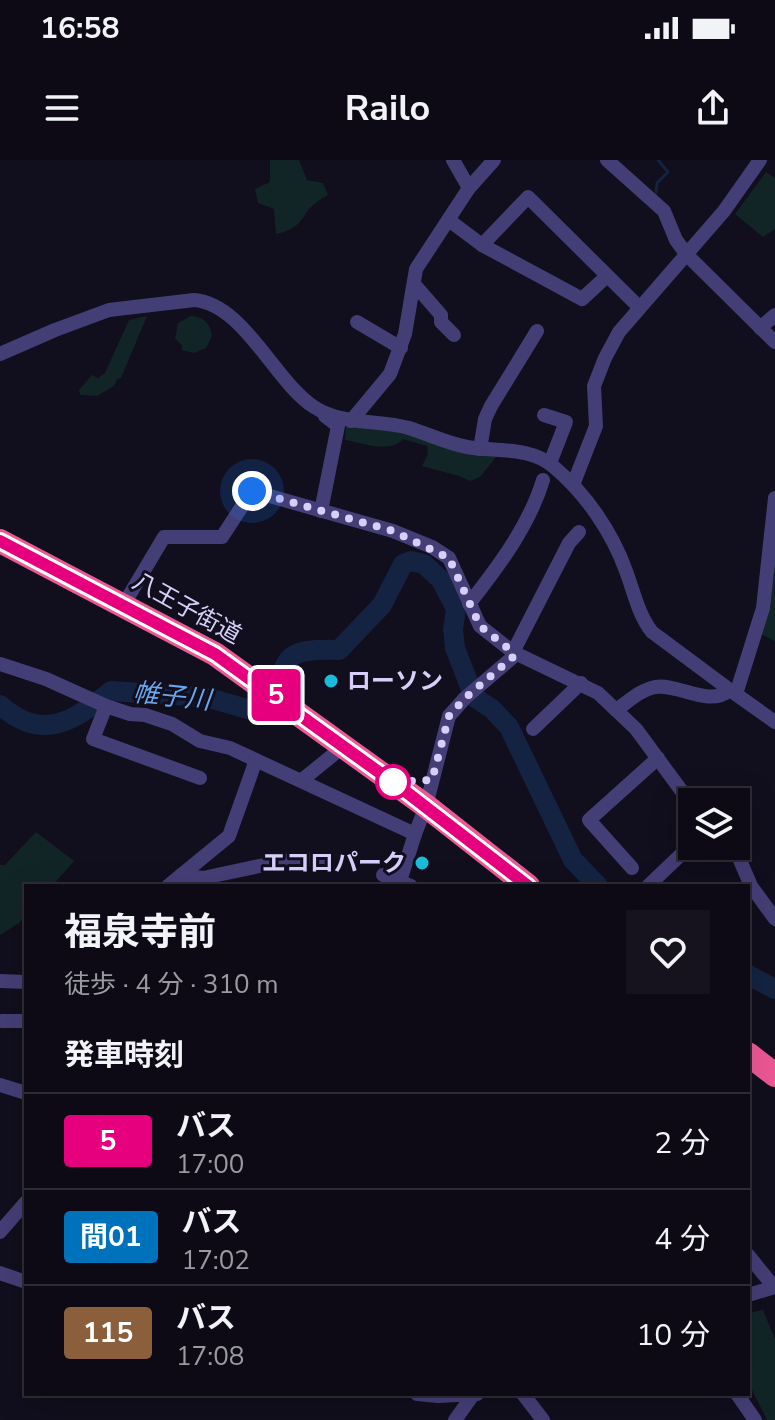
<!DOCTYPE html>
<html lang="ja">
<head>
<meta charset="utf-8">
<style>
  body { margin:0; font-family:"Nunito Sans","Noto Sans JP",sans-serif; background:#16131f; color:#f1f3f6; height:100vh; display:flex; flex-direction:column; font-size:30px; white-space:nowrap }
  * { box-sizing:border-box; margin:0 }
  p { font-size:26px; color:#9a9aa1 }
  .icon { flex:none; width:44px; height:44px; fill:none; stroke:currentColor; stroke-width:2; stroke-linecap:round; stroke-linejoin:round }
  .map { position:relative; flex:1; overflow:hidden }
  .sheet { position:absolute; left:24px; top:724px; width:726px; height:512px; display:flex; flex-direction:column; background:#0d0a16; border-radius:0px; box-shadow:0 8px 32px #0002,0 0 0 2px #2d2b35 }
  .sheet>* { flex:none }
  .badge { padding:0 16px; border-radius:6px; font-size:28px; line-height:52px }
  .controls { position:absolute; left:678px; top:628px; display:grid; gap:16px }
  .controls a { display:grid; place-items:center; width:72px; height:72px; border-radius:0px; background:#0d0a16; box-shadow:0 8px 32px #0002,0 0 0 2px #2d2b35; font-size:40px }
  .you { position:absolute; width:40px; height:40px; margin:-20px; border:6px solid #fff; border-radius:50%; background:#1a73e8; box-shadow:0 0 0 12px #1a73e833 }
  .map>.badge { position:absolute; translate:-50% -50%; box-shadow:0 0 0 4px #fff }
  h2 { padding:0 40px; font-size:30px; line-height:72px }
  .round { display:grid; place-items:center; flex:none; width:84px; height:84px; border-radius:0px; background:#16131f }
  .overview { display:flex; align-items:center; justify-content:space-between; height:136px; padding:0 40px }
  h1 { font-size:38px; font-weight:700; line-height:60px }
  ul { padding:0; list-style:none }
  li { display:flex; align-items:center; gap:24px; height:96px; padding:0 40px; border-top:2px solid #2d2b35 }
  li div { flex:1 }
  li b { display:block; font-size:30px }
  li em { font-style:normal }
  li .badge { min-width:88px; font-weight:700; text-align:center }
  .status { display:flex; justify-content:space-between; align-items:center; height:56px; padding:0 40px; background:#0d0a16; direction:ltr }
  .status svg { height:22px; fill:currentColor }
  header { display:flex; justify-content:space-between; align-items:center; height:104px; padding:0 40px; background:#0d0a16; font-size:36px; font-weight:700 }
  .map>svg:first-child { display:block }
</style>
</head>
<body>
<div class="status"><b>16:58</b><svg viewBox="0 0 49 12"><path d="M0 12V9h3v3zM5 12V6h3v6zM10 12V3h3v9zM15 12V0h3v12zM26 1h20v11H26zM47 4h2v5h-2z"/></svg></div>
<header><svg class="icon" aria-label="menu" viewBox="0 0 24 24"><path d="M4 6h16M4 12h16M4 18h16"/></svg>Railo<svg class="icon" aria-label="share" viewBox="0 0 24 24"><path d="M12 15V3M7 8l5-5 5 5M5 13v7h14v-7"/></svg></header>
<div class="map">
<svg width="775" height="1260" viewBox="0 0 775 1260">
  <rect width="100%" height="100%" fill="#110e1d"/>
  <g fill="#122526">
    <path d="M270,0H299L307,20L323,23L328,35C321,39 311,45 307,52C298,66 293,70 276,74L274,49L258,43L255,29L270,22Z"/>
    <polygon points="766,12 775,18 775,69 763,77 735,54"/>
    <polygon points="147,156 121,218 117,219 114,226 97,236 80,235 79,230 92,215 98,218 105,213 129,160"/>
    <path d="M191,156C204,157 210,163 212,176L206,188L194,193L182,190V185L175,179L178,163Z"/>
    <path d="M361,257L496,297L480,317L470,321L459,316L422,306L428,294L427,286L403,279C389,294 363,283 345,280L346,264Z"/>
    <polygon points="775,391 775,481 761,474"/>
    <polygon points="36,672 74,701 52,726 26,726 26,755 19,763 0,775 0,705 5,705"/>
    <polygon points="763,1150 775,1179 775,1260 767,1260 748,1222 748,1153"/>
  </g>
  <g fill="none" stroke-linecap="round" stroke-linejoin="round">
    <polyline stroke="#132341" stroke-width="3" points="656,32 657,23 668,12 658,0"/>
    <g stroke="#132341" stroke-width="20">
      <path d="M0,545C42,582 73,562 111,531L205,537L258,552H272C288,500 276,488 339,490L382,445L403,404L411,401L424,404L441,420L456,449L453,469L455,488L474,537L492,549L509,567L573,700L598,726"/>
      <polyline points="748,815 775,829"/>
    </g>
    <g stroke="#443e76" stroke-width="14">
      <polyline points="453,0 469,28"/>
      <polyline points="607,0 664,51 676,80 687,95 775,182"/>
      <polyline points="450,61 482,85 582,139 607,116"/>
      <polyline points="482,85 528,37 639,147"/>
      <polyline points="414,124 441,155 441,162 454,175"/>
      <polyline points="357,162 401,188"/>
      <polyline points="760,168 775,155"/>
      <path d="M0,194L55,170L109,150L194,140C244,144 274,221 314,247C344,266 377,259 409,268C428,274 446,283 467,287C496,292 530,286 554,307C586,334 612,372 626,411C634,432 638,454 652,472L730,530"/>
      <polyline points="544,255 566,262 550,303"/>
      <polyline points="351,261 390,214 405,174 416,109 469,28 494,0"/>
      <polyline points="480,289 485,259 491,246 537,171"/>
      <polyline points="573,325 596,266 594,226 605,198 619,172 724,51 760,0"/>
      <polyline points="321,351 338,266 325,256"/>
      <polyline points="124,444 164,377 222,377 252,331 393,371 432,387 449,398 480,466 513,492 598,533 636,569 692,645"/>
      <path d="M469,444C498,407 529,366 543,320"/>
      <polyline points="0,504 46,519 106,546 130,554 145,555 172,564 200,581 230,588 415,674 426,646 449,556 465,538 513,497 513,492 569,383 579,372"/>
      <polyline points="736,534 763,448 775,338"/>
      <polyline points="106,546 93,579 200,618"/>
      <path d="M616,550C628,542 640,530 655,527C679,523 708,548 730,530L775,562"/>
      <polyline points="533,569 581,523"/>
      <polyline points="302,620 344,586"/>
      <polyline points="734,686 751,726 775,759"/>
      <polyline points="632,708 589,660 658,598"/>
      <polyline points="181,715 203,718 283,701 321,699"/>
      <polyline points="383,715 411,726"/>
      <polyline points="400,721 415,674"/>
      <polyline points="168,726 229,676 256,600"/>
      <polyline points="648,726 692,684"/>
      <polyline points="0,821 26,822"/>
      <polyline points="2,861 26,861"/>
      <polyline points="0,925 26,933"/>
      <polyline points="0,1072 26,1042"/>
      <polyline points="748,1095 774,1127"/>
      <polyline points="0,1113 26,1122"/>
      <polyline points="748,1135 775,1127"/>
      <polyline points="417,1234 438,1236 477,1234"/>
      <polyline points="523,1234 543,1260"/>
      <polyline points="737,1234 755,1260"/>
      <polyline points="455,1260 473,1235"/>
    </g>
    <g stroke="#ec5895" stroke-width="24">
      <polyline points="0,381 215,494 426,646 528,726"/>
      <polyline points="748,894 775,915"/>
    </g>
  </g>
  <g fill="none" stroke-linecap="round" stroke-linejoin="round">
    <g stroke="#fff" stroke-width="18">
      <polyline id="line" points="0,381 215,494 405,631 528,726"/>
    </g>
    <use href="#line" stroke="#e6007e" stroke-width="12"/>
    <polyline stroke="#d7cff9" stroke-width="8" stroke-dasharray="0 14.4" points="252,331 393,371 449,398 480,466 513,492 513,497 465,538 449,556 432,620 393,622"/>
  </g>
  <g fill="#19bcdb" stroke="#110e1d" stroke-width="3">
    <circle cx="331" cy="521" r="8"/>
    <circle cx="422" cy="703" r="8"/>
  </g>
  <circle fill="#fff" stroke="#e6007e" stroke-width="4" cx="393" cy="622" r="16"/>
  <g text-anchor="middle" stroke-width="6" stroke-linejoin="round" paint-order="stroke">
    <g font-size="24" fill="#d7cff9" stroke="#110e1d">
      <text transform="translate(187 448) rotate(29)" y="8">八王子街道</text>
    </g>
    <g font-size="24" font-weight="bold" fill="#d7cff9" stroke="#110e1d" text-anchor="start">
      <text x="347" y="529">ローソン</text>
      <text x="406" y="711" text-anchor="end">エコロパーク</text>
    </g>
    <g font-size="26" font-style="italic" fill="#69a8ee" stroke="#110e1d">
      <text transform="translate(172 536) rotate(6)" y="9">帷子川</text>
    </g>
  </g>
</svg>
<div class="controls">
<a><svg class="icon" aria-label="layers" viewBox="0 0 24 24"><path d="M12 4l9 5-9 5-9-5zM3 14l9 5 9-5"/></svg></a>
</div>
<div class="you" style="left:252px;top:331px"></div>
<b class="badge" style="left:276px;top:535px;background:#e6007e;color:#fff">5</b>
<section class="sheet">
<div class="overview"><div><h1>福泉寺前</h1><p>徒歩 · 4 分 · 310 m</p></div><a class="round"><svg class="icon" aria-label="heart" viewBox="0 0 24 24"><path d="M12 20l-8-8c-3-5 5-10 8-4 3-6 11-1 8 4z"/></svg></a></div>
<h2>発車時刻</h2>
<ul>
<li><span class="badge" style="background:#e6007e;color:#fff">5</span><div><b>バス</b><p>17:00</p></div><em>2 分</em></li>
<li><span class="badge" style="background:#0072bc;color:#fff">間01</span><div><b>バス</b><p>17:02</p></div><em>4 分</em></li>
<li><span class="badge" style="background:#8b5e3c;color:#fff">115</span><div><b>バス</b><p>17:08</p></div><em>10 分</em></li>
</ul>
</section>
</div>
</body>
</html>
